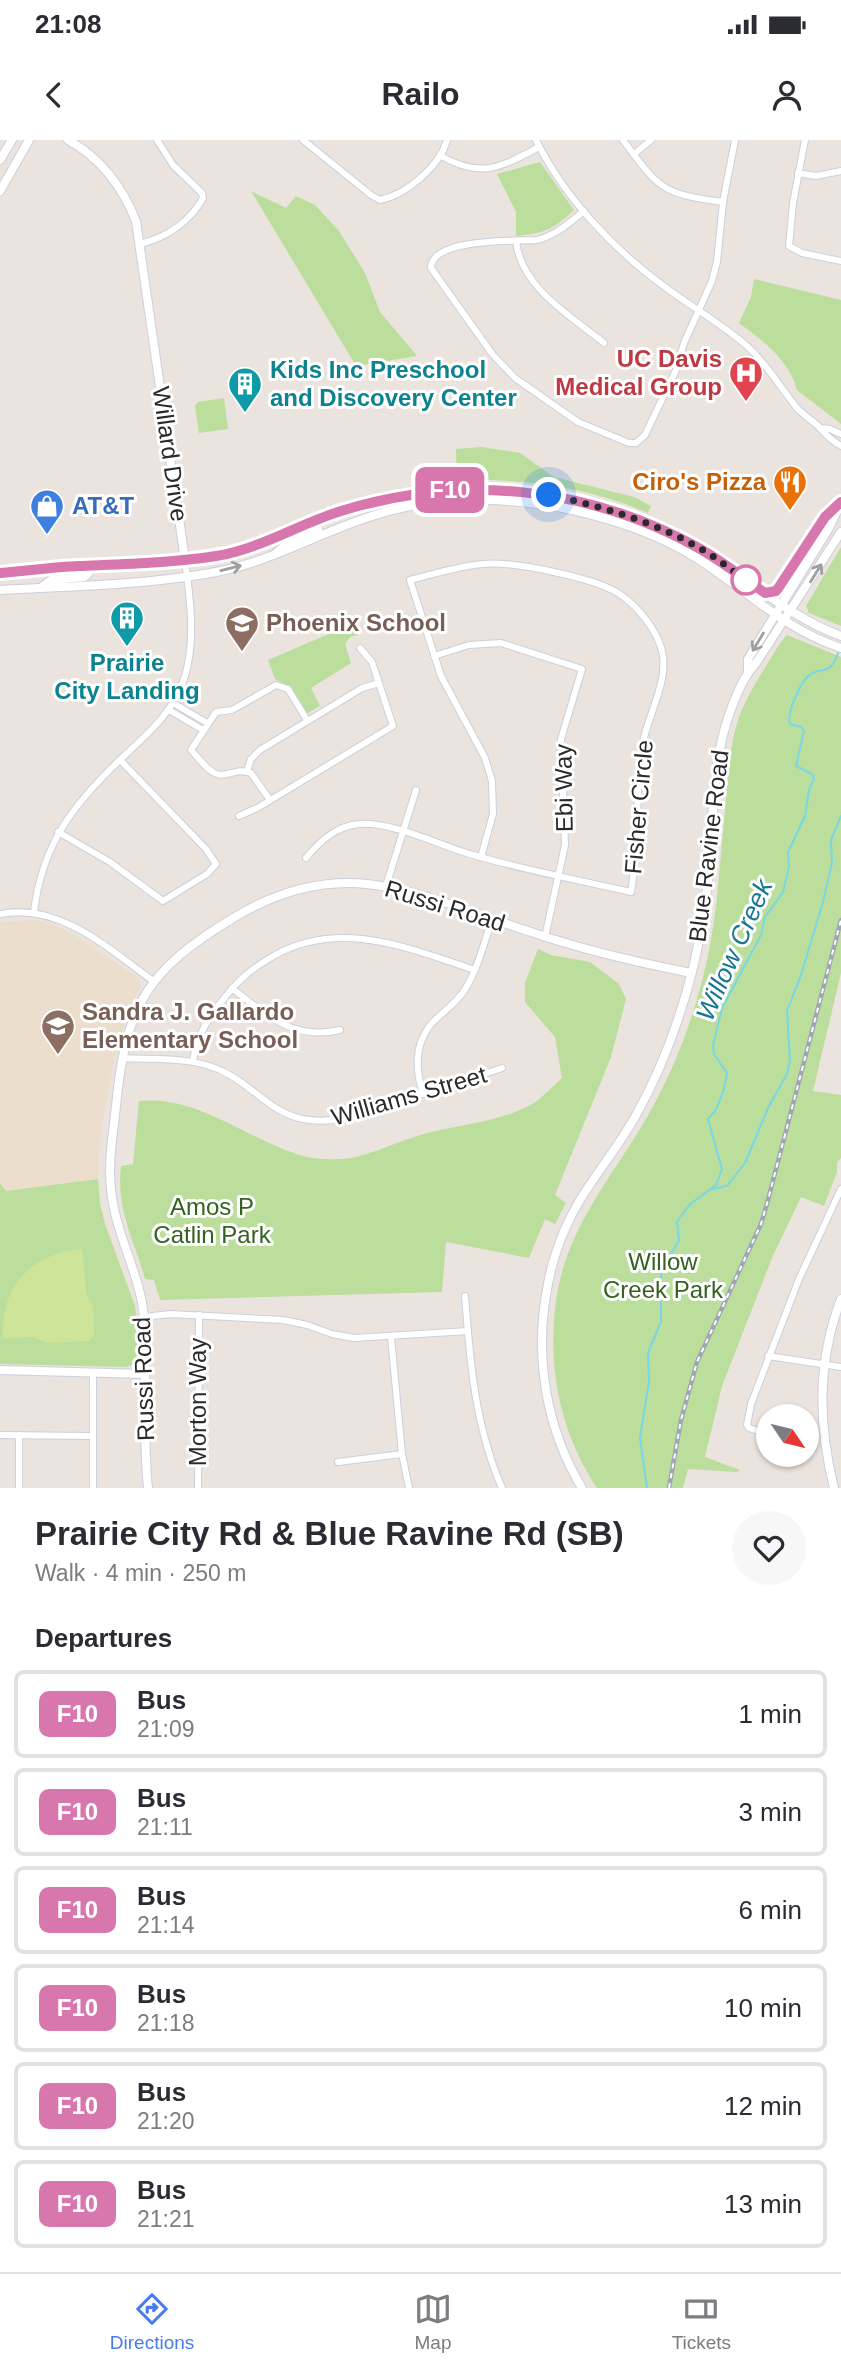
<!DOCTYPE html>
<html lang="en">
<head>
<meta charset="utf-8">
<style>
  body { margin:0; font-family:Helvetica,sans-serif; background:#f7f7f7; color:#2b2b33; height:100vh; display:flex; flex-direction:column; font-size:26px; white-space:nowrap }
  * { box-sizing:border-box; margin:0 }
  p { font-size:23px; color:#7c7c81 }
  .icon { flex:none; width:38px; height:38px; fill:none; stroke:currentColor; stroke-width:2; stroke-linecap:round; stroke-linejoin:round }
  .map { position:relative; height:1348px; overflow:hidden }
  .side { display:flex; flex-direction:column; background:#fff; flex:1 }
  .side>* { flex:none }
  .badge { padding:0 14px; border-radius:10px; font-size:24px; line-height:46px }
  .needle { width:46px; rotate:125deg }
  .buttons { position:absolute; left:756px; top:1264px; display:grid; gap:14px }
  .buttons a { display:grid; place-items:center; width:63px; height:63px; border-radius:50%; background:#fff; box-shadow:0 2px 5px #0004; font-size:35px }
  .you { position:absolute; width:35px; height:35px; margin:-18px; border:5px solid #fff; border-radius:50%; background:#1a73e8; box-shadow:0 0 0 10px #1a73e833 }
  .map>.badge { position:absolute; translate:-50% -50%; box-shadow:0 0 0 4px #fff }
  h2 { padding:0 35px; font-size:26px; line-height:63px }
  .round { display:grid; place-items:center; flex:none; width:74px; height:74px; border-radius:37px; background:#f7f7f7 }
  .overview { display:flex; align-items:center; justify-content:space-between; height:119px; padding:0 35px }
  h1 { font-size:33px; font-weight:700; line-height:52px }
  ul { padding:0; list-style:none }
  li { display:flex; align-items:center; gap:21px; height:88px; margin:0 14px 10px; padding:0 21px; border:4px solid #e1e1e2; border-radius:10px }
  li div { flex:1 }
  li b { display:block; font-size:26px }
  li em { font-style:normal }
  li .badge { min-width:77px; font-weight:700; text-align:center }
  .status { display:flex; justify-content:space-between; align-items:center; height:49px; padding:0 35px; background:#fff; direction:ltr }
  .status svg { height:19px; fill:currentColor }
  header { display:flex; justify-content:space-between; align-items:center; height:91px; padding:0 35px; background:#fff; font-size:32px; font-weight:700 }
  .tabs { display:flex; justify-content:space-around; align-items:center; height:98px; border-top:2px solid #e1e1e2; background:#fff; font-size:19px; color:#7c7c81 }
  .tabs a { display:grid; justify-items:center; gap:4px }
  .tabs .on { color:#477bee }
  .map>svg:first-child { display:block }
</style>
</head>
<body>
<div class="status"><b>21:08</b><svg viewBox="0 0 49 12"><path d="M0 12V9h3v3zM5 12V6h3v6zM10 12V3h3v9zM15 12V0h3v12zM26 1h20v11H26zM47 4h2v5h-2z"/></svg></div>
<header><svg class="icon" aria-label="back" viewBox="0 0 24 24"><path d="M15 5l-7 7 7 7"/></svg>Railo<svg class="icon" aria-label="person" viewBox="0 0 24 24"><circle cx="12" cy="8" r="4"/><path d="M4 21q1-7 8-7t8 7"/></svg></header>
<div class="map">
<svg width="841" height="1348" viewBox="0 0 841 1348">
  <rect width="100%" height="100%" fill="#ebe3dd"/>
  <polygon fill="#ecdecd" points="35,780 50,783 79,798 139,839 141,846 129,870 117,907 101,989 98,1039 6,1051 0,1042 0,782"/>
  <g fill="#bbde9c">
    <path d="M540,22L574,70C553,90 544,93 516,96V72L497,34Z"/>
    <polygon points="251,51 286,68 296,56 315,65 339,91 365,133 380,172 417,216 356,226"/>
    <path d="M754,139L841,160V284L797,250C790,222 764,201 739,183L751,157Z"/>
    <polygon points="224,258 228,289 199,293 195,266 198,262"/>
    <path d="M482,307L520,313L554,337L634,357L651,366L648,373C588,347 522,338 457,340L456,309Z"/>
    <polygon points="841,407 841,486 809,473 806,466"/>
    <polygon points="357,482 357,495 350,497 345,504 351,523 311,548 320,566 306,574 287,546 275,539 268,520"/>
    <path d="M787,495L841,517V833L813,951L841,955V1018L837,1022V1032L824,1066L801,1057L772,1118L722,1246L705,1317L740,1330L737,1332L688,1329L683,1348H597C559,1291 546,1222 557,1155C568,1086 613,1036 647,977C671,936 689,890 701,845C717,788 719,730 725,671C728,638 729,603 741,572C748,556 757,540 766,526C773,515 779,503 787,495Z"/>
    <path d="M538,809L551,815L590,822L619,844L626,859L611,917L555,1055L566,1063L555,1084L545,1079L529,1118L446,1102L442,1152L160,1160L154,1140L145,1139C134,1099 116,1070 121,1026L133,1024L139,961C199,955 247,1000 303,1016C316,1020 338,1020 351,1018C374,1013 395,1003 417,996C455,984 499,984 534,963C544,956 553,946 562,938L555,897L525,862V843Z"/>
    <polygon points="98,1039 100,1063 105,1084 135,1166 138,1187 138,1219 133,1225 125,1227 0,1224 0,1043 6,1051"/>
  </g>
  <path fill="#cee599" d="M82,1109L86,1153L93,1167L94,1195L89,1201L47,1203L34,1197L3,1198C0,1145 33,1113 82,1109Z"/>
  <g fill="none" stroke-linecap="round" stroke-linejoin="round">
    <g stroke="#76d7e6" stroke-width="2">
      <polyline points="712,1049 727,1046 745,1023 768,968 787,934 790,921 787,871 801,835 823,762 832,723 831,700 841,676"/>
      <path d="M647,1348L640,1298L649,1241L648,1213L661,1181V1130L679,1101L677,1082L689,1065L716,1045L722,1029L708,979L716,970L724,949L727,933L714,914L713,906L722,868L761,795L765,777L783,752L789,727L788,712L805,676L809,650L814,639L812,634L796,626L804,591L801,587L790,584C786,574 800,545 807,537C822,523 828,541 839,511"/>
    </g>
    <g stroke="#cbd0db" stroke-width="8">
      <g id="street">
        <path d="M303,0L371,55L380,60C406,55 440,26 447,0"/>
        <path d="M536,0C565,59 616,112 669,150C695,169 723,185 747,206C767,224 780,247 797,268C804,276 814,281 821,289C827,296 832,301 841,306"/>
        <path d="M623,0C659,49 662,54 723,62"/>
        <polyline points="805,0 793,63 789,106 802,113 841,121"/>
        <polyline points="634,14 651,0"/>
        <path d="M441,16C482,39 501,27 539,7"/>
        <polyline points="798,33 816,36 841,31"/>
        <path d="M584,71C569,83 556,95 537,100C515,101 431,98 431,128L493,215L515,238L578,282L629,303H636L645,295L676,230L684,203L712,141L717,122L723,62L735,0"/>
        <path d="M516,101C521,148 571,176 604,203"/>
        <path d="M140,104C167,97 189,83 203,58L202,53L173,25L157,0"/>
        <polyline points="820,288 830,289 841,294"/>
        <polyline points="434,516 469,505 501,503 582,529 561,599 565,705 545,797"/>
        <polyline points="173,563 207,583"/>
        <polyline points="169,570 203,590"/>
        <polyline points="247,631 251,619 260,610 362,548 379,543"/>
        <path d="M270,660L251,633C236,627 227,638 217,634C207,631 198,617 191,610L216,572L232,570L276,545L288,549L307,580"/>
        <polyline points="239,676 259,667 393,586 372,522 360,508"/>
        <polyline points="58,692 110,722 163,761 207,734 216,724 206,709 120,620"/>
        <path d="M306,718C320,701 336,686 359,684C391,681 441,706 473,715C525,730 578,740 631,752C640,701 634,649 644,598C650,571 669,539 662,511C657,490 638,467 621,455C597,438 513,421 483,424C458,426 434,434 410,440L441,536L485,618L492,641L493,674L481,717"/>
        <polyline points="386,746 416,650"/>
        <path d="M34,772C42,703 75,662 125,615C151,591 174,571 185,536C196,499 190,458 185,420"/>
        <path d="M0,774C59,762 109,809 153,841"/>
        <path d="M232,848C266,875 294,901 340,890"/>
        <path d="M122,918C156,920 195,916 226,933C254,947 271,973 303,979C338,986 373,970 406,959C438,949 470,939 502,928"/>
        <path d="M193,921C197,894 209,877 226,856C239,839 252,829 270,818C337,777 408,808 475,830"/>
        <path d="M423,954C415,929 414,903 433,882C444,871 456,863 464,851C478,829 484,803 492,779"/>
        <path d="M465,1156C470,1222 475,1286 502,1348"/>
        <polyline points="144,1177 170,1174 283,1180 307,1185 332,1194 354,1198 468,1191"/>
        <polyline points="391,1197 402,1314 409,1348"/>
        <polyline points="768,1216 841,1227"/>
        <polyline points="93,1233 93,1348"/>
        <polyline points="768,1294 749,1288 747,1285 751,1264 799,1139 841,1049"/>
        <polyline points="0,1295 92,1296"/>
        <polyline points="338,1322 402,1314"/>
        <polyline points="19,1348 19,1295"/>
        <polyline points="198,1348 199,1175"/>
      </g>
    </g>
    <g stroke="#cbd0db" stroke-width="10">
      <g id="secondary">
        <path d="M68,0C101,18 122,46 136,81L185,420"/>
        <polyline points="0,20 12,0"/>
        <polyline points="0,51 29,0"/>
        <polyline points="276,413 292,400 318,390 317,380"/>
        <path d="M0,433C26,431 53,427 79,426C125,424 171,423 216,416C260,409 298,384 340,371C424,345 516,341 601,366C638,378 678,394 711,416C755,444 792,478 841,496"/>
        <polyline points="42,447 51,440 84,437 88,434 89,426"/>
        <path d="M0,450C70,446 148,445 216,432C269,422 315,395 366,378C440,352 531,356 606,379C637,388 671,402 698,419C748,451 782,488 841,508"/>
        <polyline points="765,453 776,451 779,447 820,383 837,366"/>
        <polyline points="748,531 748,519 829,388 841,362"/>
        <polyline points="0,1230 145,1234"/>
        <path d="M148,1348C144,1310 145,1270 145,1232C145,1214 146,1195 144,1177C140,1133 115,1094 111,1049C108,1022 113,994 116,966C126,864 147,830 235,777C275,753 320,739 367,744C418,749 481,776 531,792C580,809 641,823 691,833"/>
        <path d="M582,1348C547,1290 535,1221 546,1155C552,1115 568,1076 591,1043C606,1021 622,1000 635,977C662,929 681,877 694,824C700,797 705,769 708,741C714,681 710,621 733,564C739,549 745,535 756,523L841,392"/>
        <path d="M834,1348C818,1283 817,1222 841,1159"/>
      </g>
    </g>
    <use href="#street" stroke="#fff" stroke-width="6"/>
    <use href="#secondary" stroke="#fff" stroke-width="8"/>
    <g stroke="#a0a5b3" stroke-width="4.5">
      <polyline id="rail" points="669,1348 681,1280 697,1222 761,1084 768,1060 841,780"/>
    </g>
    <use href="#rail" stroke="#fff" stroke-width="2" stroke-dasharray="5" stroke-linecap="butt"/>
  </g>
  <defs><path id="oneway-shaft" d="M-6 0H5M1.5-3L5.5 0L1.5 3" fill="none" stroke-width="1.6" stroke-linecap="round" stroke-linejoin="round" transform="scale(1.75)"/></defs>
  <g stroke="#9f9f9f">
    <use href="#oneway-shaft" transform="translate(231 428) rotate(-14)"/>
    <use href="#oneway-shaft" transform="translate(816 433) rotate(-58)"/>
    <use href="#oneway-shaft" transform="translate(758 502) rotate(121)"/>
  </g>
  <g fill="none" stroke-linecap="round" stroke-linejoin="round">
    <g stroke="#fff" stroke-width="16">
      <path id="line" d="M0,433C26,431 53,427 79,426C125,424 171,423 216,416C260,409 299,384 341,371C460,334 585,346 695,406C719,419 742,437 765,453L776,451L779,447L825,377L841,362"/>
    </g>
    <use href="#line" stroke="#d877ad" stroke-width="10"/>
    <path stroke="#2a2a2a" stroke-width="7" stroke-dasharray="0 12.6" d="M549,355C605,367 662,384 711,415C724,424 737,434 751,443L746,440"/>
  </g>
  <defs>
    <g id="hospital-pin" transform="scale(1.75)"><path d="M0 17L-7.5 6A9.5 9.5 0 1 1 7.5 6Z" fill="#e0444e" stroke="#fff"/><path d="M-5-5h3v3.5h4V-5h3V5h-3V1.5h-4V5h-3Z" fill="#fff"/></g>
    <g id="building-pin" transform="scale(1.75)"><path d="M0 17L-7.5 6A9.5 9.5 0 1 1 7.5 6Z" fill="#0f9aa8" stroke="#fff"/><path d="M-4-6H4V6H1V3H-1V6H-4ZM-2.5-4.3h1.7v1.8h-1.7ZM.8-4.3h1.7v1.8H.8ZM-2.5-1h1.7V.8h-1.7ZM.8-1h1.7V.8H.8Z" fill="#fff"/></g>
    <g id="restaurant-pin" transform="scale(1.75)"><path d="M0 17L-7.5 6A9.5 9.5 0 1 1 7.5 6Z" fill="#e8710a" stroke="#fff"/><path d="M-5-6h1v4h1v-4h1v4h1v-4h1v5L-1.5 .5V6h-2V.5L-5-1ZM5-6V6H3V1.5H1.5Q1.5-4 5-6Z" fill="#fff"/></g>
    <g id="shop-pin" transform="scale(1.75)"><path d="M0 17L-7.5 6A9.5 9.5 0 1 1 7.5 6Z" fill="#3f7fe0" stroke="#fff"/><path d="M-5-2.5h2.3a2.7 3.5 0 0 1 5.4 0H5L5.5 6h-11ZM-1.5-2.5h3a1.5 2.3 0 0 0-3 0Z" fill="#fff"/></g>
    <g id="school-pin" transform="scale(1.75)"><path d="M0 17L-7.5 6A9.5 9.5 0 1 1 7.5 6Z" fill="#8d6e63" stroke="#fff"/><path d="M0-5L7-2L0 1L-7-2ZM-4 1L0 2.5L4 1V4Q0 6-4 4Z" fill="#fff"/></g>
  </defs>
  <g fill-rule="evenodd">
    <use href="#hospital-pin" x="746" y="233"/>
    <use href="#building-pin" x="245" y="244"/>
    <use href="#restaurant-pin" x="790" y="342"/>
    <use href="#shop-pin" x="47" y="366"/>
    <use href="#building-pin" x="127" y="478"/>
    <use href="#school-pin" x="242" y="483"/>
    <use href="#school-pin" x="58" y="886"/>
  </g>
  <circle fill="#fff" stroke="#d877ad" stroke-width="3.5" cx="746" cy="440" r="14"/>
  <g text-anchor="middle" stroke-width="6" stroke-linejoin="round" paint-order="stroke">
    <g font-size="24" font-weight="bold" fill="#be3a42" stroke="#fff" text-anchor="end">
      <text x="722" y="227">UC Davis<tspan x="722" dy="28">Medical Group</tspan></text>
    </g>
    <g font-size="24" font-weight="bold" fill="#0d838f" stroke="#fff" text-anchor="start">
      <text x="270" y="238">Kids Inc Preschool<tspan x="270" dy="28">and Discovery Center</tspan></text>
      <text x="127" y="531" text-anchor="middle">Prairie<tspan x="127" dy="28">City Landing</tspan></text>
    </g>
    <g font-size="24" fill="#2a2a2a" stroke="#fff">
      <text transform="translate(170 314) rotate(82)" y="8">Willard Drive</text>
      <text transform="translate(564 648) rotate(-91)" y="8">Ebi Way</text>
      <text transform="translate(639 667) rotate(-85)" y="8">Fisher Circle</text>
      <text transform="translate(709 706) rotate(-83)" y="8">Blue Ravine Road</text>
      <text transform="translate(445 766) rotate(17)" y="8">Russi Road</text>
      <text transform="translate(409 956) rotate(-16)" y="8">Williams Street</text>
      <text transform="translate(144 1239) rotate(-92)" y="8">Russi Road</text>
      <text transform="translate(198 1262) rotate(-90)" y="8">Morton Way</text>
    </g>
    <g font-size="24" font-weight="bold" fill="#c56008" stroke="#fff" text-anchor="end">
      <text x="766" y="350">Ciro's Pizza</text>
    </g>
    <g font-size="24" font-weight="bold" fill="#366cbe" stroke="#fff" text-anchor="start">
      <text x="72" y="374">AT&amp;T</text>
    </g>
    <g font-size="24" font-weight="bold" fill="#785e54" stroke="#fff" text-anchor="start">
      <text x="266" y="491">Phoenix School</text>
      <text x="82" y="880">Sandra J. Gallardo<tspan x="82" dy="28">Elementary School</tspan></text>
    </g>
    <g font-size="24" fill="#35621f" stroke="#fff">
      <text x="212" y="1075">Amos P<tspan x="212" dy="28">Catlin Park</tspan></text>
      <text x="663" y="1130">Willow<tspan x="663" dy="28">Creek Park</tspan></text>
    </g>
    <g font-size="26" font-style="italic" fill="#167792" stroke="#fff">
      <text transform="translate(734 810) rotate(-66)" y="9">Willow Creek</text>
    </g>
  </g>
</svg>
<div class="buttons">
<a><svg class="needle" viewBox="-14 -14 28 28"><path d="M0-13l5 13h-10z" fill="#e53935"/><path d="M0 13l5-13h-10z" fill="#7c7c81"/></svg></a>
</div>
<div class="you" style="left:549px;top:355px"></div>
<b class="badge" style="left:450px;top:350px;background:#d877ad;color:#fff">F10</b>
</div>
<section class="side">
<div class="overview"><div><h1>Prairie City Rd &amp; Blue Ravine Rd (SB)</h1><p>Walk · 4 min · 250 m</p></div><a class="round"><svg class="icon" aria-label="heart" viewBox="0 0 24 24"><path d="M12 20l-8-8c-3-5 5-10 8-4 3-6 11-1 8 4z"/></svg></a></div>
<h2>Departures</h2>
<ul>
<li><span class="badge" style="background:#d877ad;color:#fff">F10</span><div><b>Bus</b><p>21:09</p></div><em>1 min</em></li>
<li><span class="badge" style="background:#d877ad;color:#fff">F10</span><div><b>Bus</b><p>21:11</p></div><em>3 min</em></li>
<li><span class="badge" style="background:#d877ad;color:#fff">F10</span><div><b>Bus</b><p>21:14</p></div><em>6 min</em></li>
<li><span class="badge" style="background:#d877ad;color:#fff">F10</span><div><b>Bus</b><p>21:18</p></div><em>10 min</em></li>
<li><span class="badge" style="background:#d877ad;color:#fff">F10</span><div><b>Bus</b><p>21:20</p></div><em>12 min</em></li>
<li><span class="badge" style="background:#d877ad;color:#fff">F10</span><div><b>Bus</b><p>21:21</p></div><em>13 min</em></li>
</ul>
</section>
<nav class="tabs">
<a class="on"><svg class="icon" aria-label="directions" viewBox="0 0 24 24"><path d="M12 3l9 9-9 9-9-9zM9 14v-3h6M13 9l2 2-2 2"/></svg>Directions</a>
<a><svg class="icon" aria-label="map" viewBox="0 0 24 24"><path d="M3 6l6-2 6 2 6-2v14l-6 2-6-2-6 2zM9 4v14M15 6v14"/></svg>Map</a>
<a><svg class="icon" aria-label="tickets" viewBox="0 0 24 24"><path d="M3 7h18v10H3zM15 7v10"/></svg>Tickets</a>
</nav>
</body>
</html>
